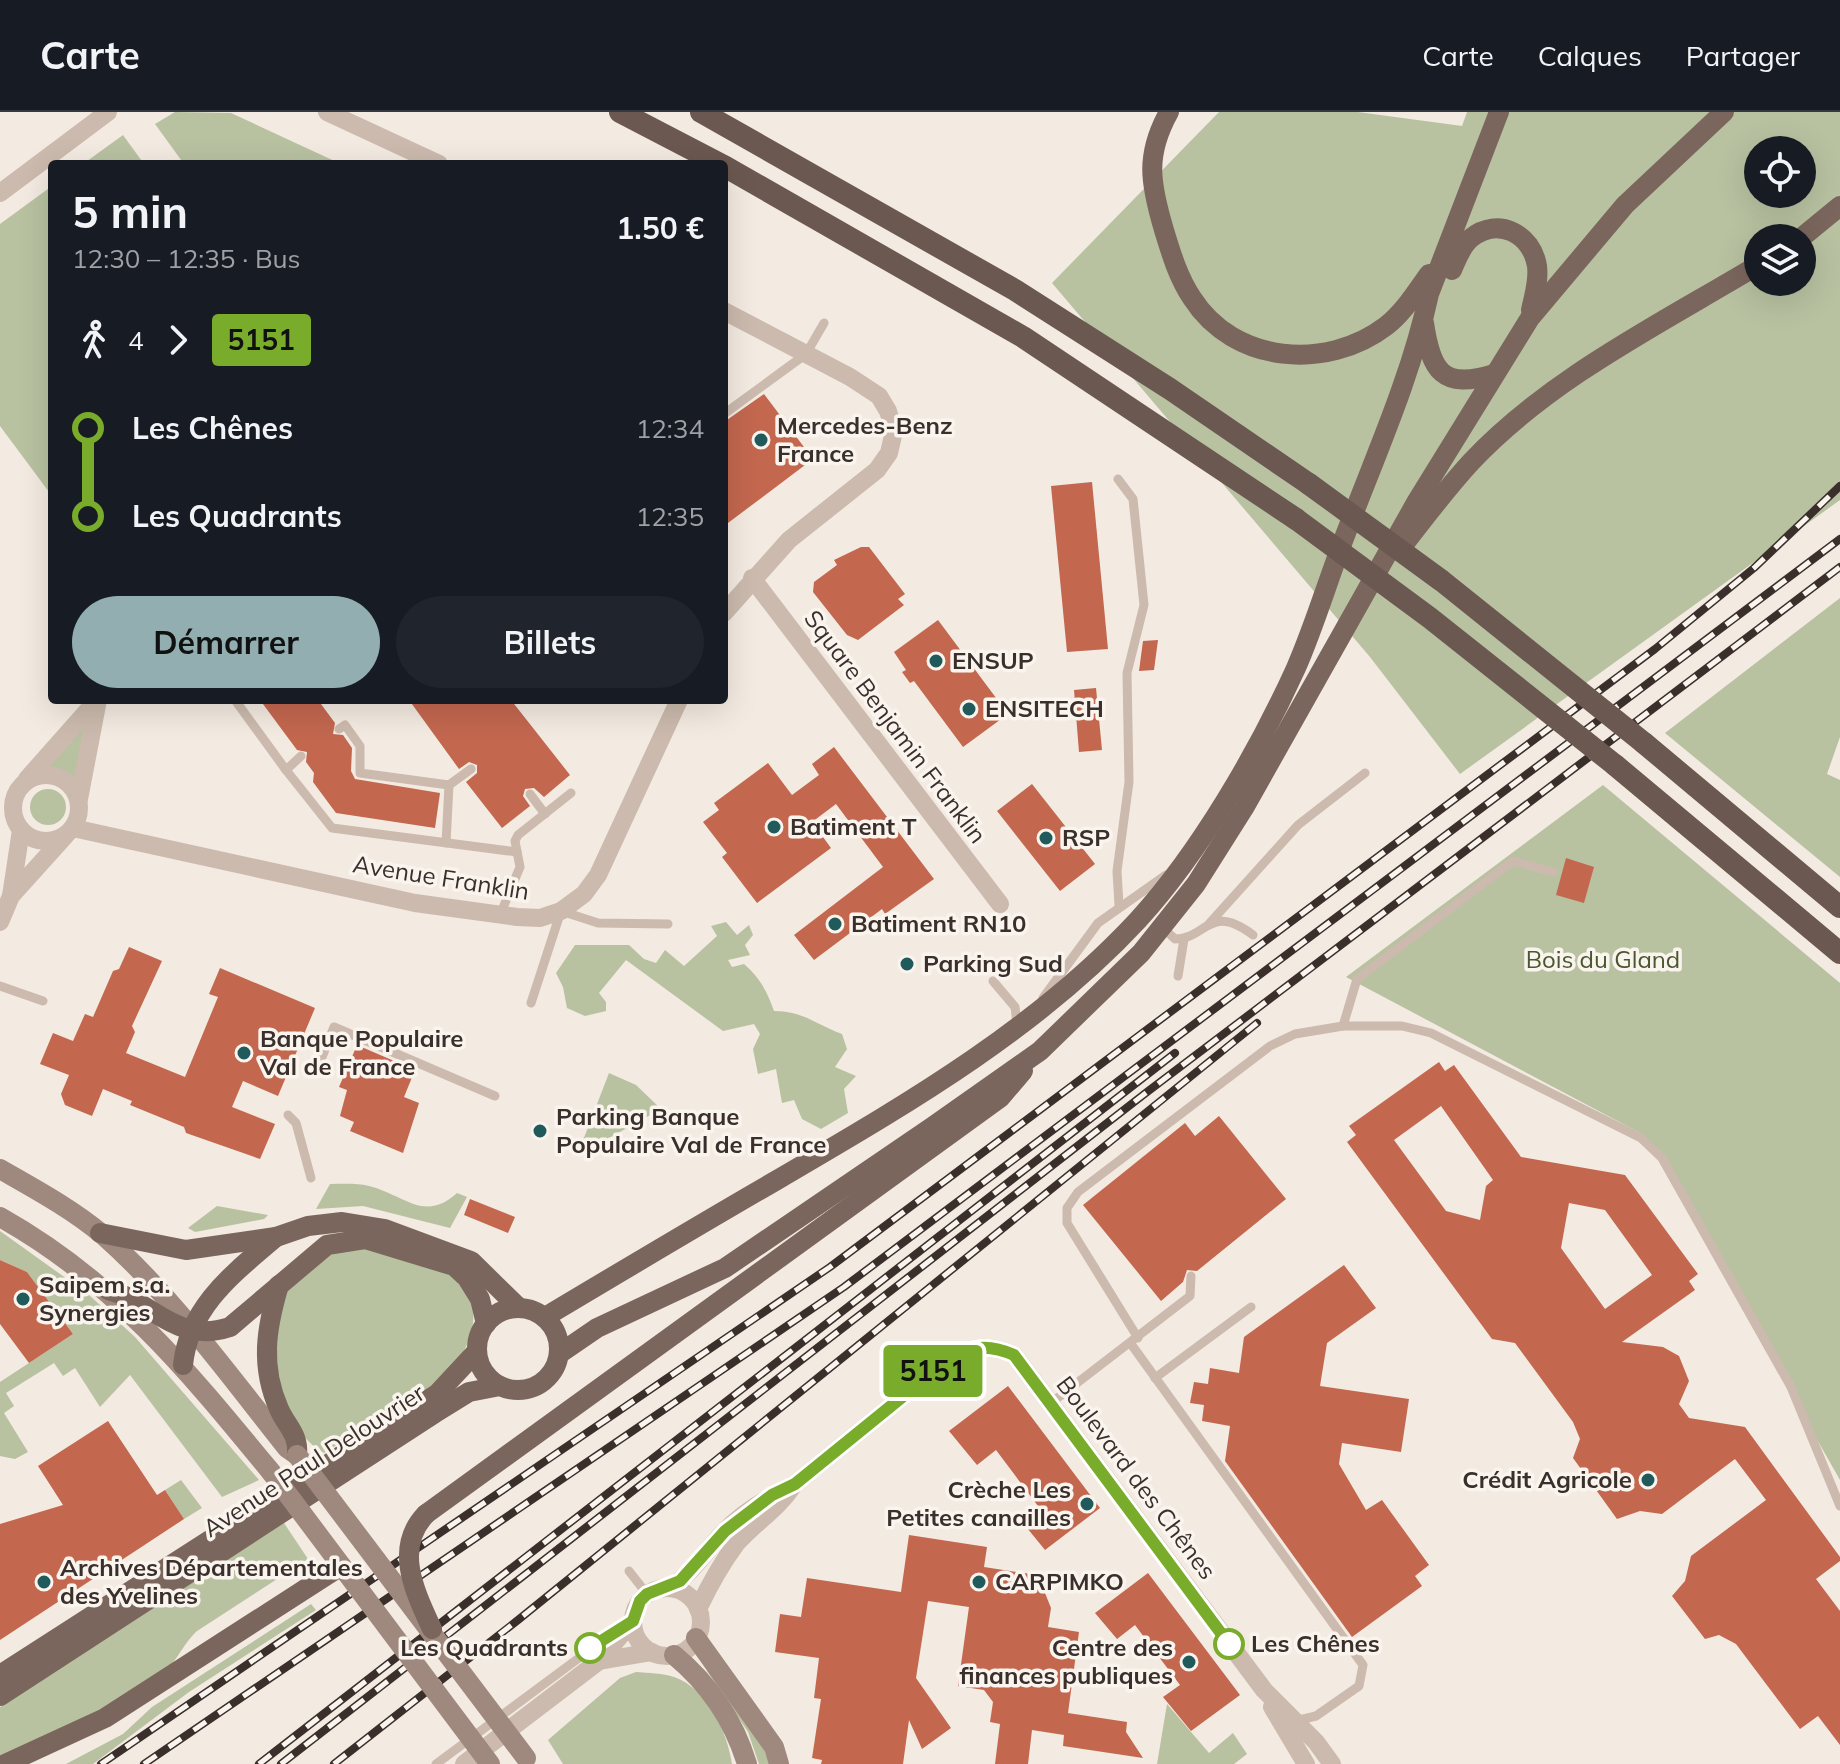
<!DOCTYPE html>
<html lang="fr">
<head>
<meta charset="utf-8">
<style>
  body { margin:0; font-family:Mulish,sans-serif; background:#20242c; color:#f1f3f6; height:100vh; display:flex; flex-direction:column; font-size:30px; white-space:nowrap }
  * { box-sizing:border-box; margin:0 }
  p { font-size:26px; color:#9ea1a6 }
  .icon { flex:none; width:44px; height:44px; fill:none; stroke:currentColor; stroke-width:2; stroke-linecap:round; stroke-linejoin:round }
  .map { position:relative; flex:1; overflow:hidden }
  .sheet { position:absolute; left:48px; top:48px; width:680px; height:544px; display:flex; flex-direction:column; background:#171b24; border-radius:8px; box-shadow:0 8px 32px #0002 }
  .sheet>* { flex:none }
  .badge { padding:0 16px; border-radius:6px; font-size:28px; line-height:52px }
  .buttons { position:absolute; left:1744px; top:24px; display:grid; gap:16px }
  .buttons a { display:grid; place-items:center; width:72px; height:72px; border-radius:50%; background:#171b24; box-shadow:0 8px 32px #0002; font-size:40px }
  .map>.badge { position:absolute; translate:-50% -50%; box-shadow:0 0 0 4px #fff }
  .legs { display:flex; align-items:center; gap:12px; height:88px; padding:0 24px; font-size:26px }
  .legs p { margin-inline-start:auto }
  .head { display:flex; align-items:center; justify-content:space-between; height:136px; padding:0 24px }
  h1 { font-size:44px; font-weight:700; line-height:60px }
  .button { display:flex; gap:16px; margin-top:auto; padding:16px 24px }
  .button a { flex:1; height:92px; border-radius:48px; background:#93aeb0; color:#111; font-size:32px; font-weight:700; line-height:92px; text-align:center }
  .button a+a { background:#20242c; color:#f1f3f6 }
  ul { padding:0 24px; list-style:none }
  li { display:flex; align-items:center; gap:28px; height:88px; font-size:30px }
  li i { display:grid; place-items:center; width:12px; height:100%; margin:0 10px; background:currentColor }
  li i::after { content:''; width:20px; height:20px; margin:-10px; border:6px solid; border-radius:50%; background:#171b24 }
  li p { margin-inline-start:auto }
  li:first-child i { background:linear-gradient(#0000 50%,currentColor 0) }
  li:last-child i { background:linear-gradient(currentColor 50%,#0000 0) }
  header { display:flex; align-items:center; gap:48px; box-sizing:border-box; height:112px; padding:0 40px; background:#171b24; border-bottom:2px solid #363941 }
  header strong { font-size:38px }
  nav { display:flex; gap:44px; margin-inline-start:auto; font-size:28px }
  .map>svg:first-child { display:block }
</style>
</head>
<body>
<header>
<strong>Carte</strong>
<nav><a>Carte</a><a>Calques</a><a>Partager</a></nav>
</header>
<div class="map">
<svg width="1840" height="1652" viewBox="0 0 1840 1652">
  <rect width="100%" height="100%" fill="#f3eae1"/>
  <g fill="#b8c2a1" fill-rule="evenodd">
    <polygon points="175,0 231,1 341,52 184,52 155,12"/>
    <path d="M1219,0H1358L1462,14L1467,0H1840V388L1460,662L1370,545L1052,171ZM1758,38H1802V82H1758ZM1758,126H1802V170H1758Z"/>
    <polygon points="123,23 144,52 83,52"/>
    <polygon points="52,74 52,384 0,314 0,112"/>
    <polygon points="1840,486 1840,625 1827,662 1840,668 1840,765 1665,621"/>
    <polygon points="88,609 76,668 59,657 43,657"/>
    <polygon points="1603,673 1840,871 1840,1368 1644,1023 1346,865"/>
    <circle cx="48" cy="695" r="18"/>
    <path d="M726,810L737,823L749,813L753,823L745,833L750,843L728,848L732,855L744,852C760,866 767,879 774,899C803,899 815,912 842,922L847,937L835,955L856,964L844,977L848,1001L821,1017L802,1007L794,988L782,991L776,957L758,962L753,937L760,922L754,912L723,919L626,848L599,881L606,890V899L585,904L567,896L563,875L556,861L575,833H629L644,847L656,851L665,838L684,854L717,824L711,814Z"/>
    <polygon points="609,961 636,973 661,997 577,1044"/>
    <path d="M330,1072C343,1072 357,1071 369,1074C405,1083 424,1111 457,1081L467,1085L450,1116L363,1094L316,1097Z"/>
    <polygon points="217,1094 268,1103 264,1107 195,1120 188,1116"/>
    <polygon points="0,1119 88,1182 135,1225 259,1368 222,1385 130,1263 100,1295 75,1256 63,1264 54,1251 6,1281 14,1294 4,1301 28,1340 15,1347 0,1344 0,1270 73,1222 27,1160 0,1148"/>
    <path d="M371,1135C398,1143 438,1147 458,1166C487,1194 471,1241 444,1264C409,1294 363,1316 324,1341C271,1312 257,1200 302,1159C322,1140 345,1136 371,1135Z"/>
    <polygon points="181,1368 202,1396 184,1407 165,1378"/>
    <path d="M284,1411L308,1447L197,1519C183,1532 174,1554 162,1562C116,1599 53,1621 0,1646V1595Z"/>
    <polygon points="311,1492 316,1498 189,1580 93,1652 66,1652 123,1622 152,1595"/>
    <polygon points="712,1555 764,1636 769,1652 759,1652 748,1620 707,1559"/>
    <path d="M636,1560C648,1561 663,1561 674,1565C708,1577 727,1619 732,1652H563L548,1628L620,1566Z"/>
    <polygon points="1167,1592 1209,1641 1233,1621 1247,1642 1234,1652 1157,1652"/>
  </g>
  <g fill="#c3674f" fill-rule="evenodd">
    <polygon points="764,282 813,347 724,414 724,310"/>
    <polygon points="1092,370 1108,537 1067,540 1051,374"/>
    <polygon points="861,435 869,435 905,482 898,487 904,493 858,528 847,523 813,480 814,470 837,453 834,448"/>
    <polygon points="938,508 1008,602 963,635 914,569 910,571 902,560 906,558 894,540"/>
    <polygon points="1158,528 1154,558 1139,559 1143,529"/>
    <polygon points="1096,576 1102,638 1079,640 1074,578"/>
    <polygon points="260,588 318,588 335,611 333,622 343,623 352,636 351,659 355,667 440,681 435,716 336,701 313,670 314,661 306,650 307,640 297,638"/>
    <polygon points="409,588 511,588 570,663 544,685 534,676 525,677 523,684 530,694 502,716 466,670 477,661 477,653 469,650 459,657"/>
    <polygon points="834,635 934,767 885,802 882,797 814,848 794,823 883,755 836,692 812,710 831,736 757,791 722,745 727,741 703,710 719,698 714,691 768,651 792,683 819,663 812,652"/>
    <polygon points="1032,672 1095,752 1060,779 997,699"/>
    <polygon points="1566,746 1594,755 1584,791 1556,783"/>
    <polygon points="129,835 162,849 132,914 135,920 126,941 185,965 218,885 209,882 220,856 315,896 278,984 243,969 232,995 275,1012 260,1047 186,1021 184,1015 130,993 132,989 103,977 92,1004 65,993 61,982 69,963 40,952 53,921 73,929 85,902 93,905 113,859 119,857"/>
    <polygon points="357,933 415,958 404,985 419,991 403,1041 350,1019 354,1010 340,1004 347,978 339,975"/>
    <path d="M1439,950L1445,959L1454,953L1521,1045L1625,1063L1698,1162L1689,1169L1695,1178L1622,1230L1663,1235L1679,1244L1689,1269L1679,1292L1689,1306L1745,1315L1840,1445V1449L1816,1467L1840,1499V1633L1818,1604L1800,1617L1736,1532L1719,1523L1705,1527L1672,1484L1685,1469L1691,1444L1766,1388L1735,1347L1662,1402L1640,1399L1617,1407L1573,1346L1580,1327L1573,1310L1515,1231L1492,1227L1347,1030L1356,1023L1349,1014ZM1441,994L1493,1068L1486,1074L1480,1108L1446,1099L1394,1028ZM1569,1091L1605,1098L1652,1163L1605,1197L1561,1136Z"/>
    <polygon points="1219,1004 1286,1087 1197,1159 1187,1158 1183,1170 1161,1189 1083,1093 1185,1011 1195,1024"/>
    <polygon points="470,1087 515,1105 508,1121 464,1103"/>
    <polygon points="0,1148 27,1160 73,1222 29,1251 0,1212"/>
    <polygon points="1344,1153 1376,1196 1327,1231 1320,1274 1409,1287 1401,1340 1342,1331 1339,1352 1366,1398 1382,1388 1429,1453 1415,1464 1422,1474 1352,1525 1225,1349 1230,1314 1202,1309 1204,1293 1190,1291 1194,1270 1208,1272 1210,1256 1239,1261 1244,1225"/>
    <polygon points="1008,1274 1100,1396 1045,1438 1023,1411 1041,1398 996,1338 977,1353 949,1319"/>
    <polygon points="108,1309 157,1383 165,1378 184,1407 0,1528 0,1412 63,1393 38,1354"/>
    <polygon points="909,1423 987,1435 984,1455 1037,1463 1036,1473 1045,1481 1051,1496 1048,1515 1079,1520 1068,1601 1127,1610 1126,1620 1143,1646 1063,1634 1064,1623 1032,1618 1028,1652 995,1652 1000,1612 990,1610 993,1590 984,1578 958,1574 969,1495 928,1489 916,1566 951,1616 922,1637 909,1608 903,1652 821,1652 822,1648 812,1646 821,1587 814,1586 819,1546 775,1540 780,1502 801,1505 807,1466 901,1480"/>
    <polygon points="1148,1461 1240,1583 1191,1619 1163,1585 1180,1573 1135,1513 1117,1527 1095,1501"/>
  </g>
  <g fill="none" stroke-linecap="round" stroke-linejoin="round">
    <g stroke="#cbbaad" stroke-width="9">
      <polyline points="724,302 806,242 824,211"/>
      <polyline points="1118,367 1133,387 1144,493 1127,561 1129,670 1117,759 1119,793"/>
      <polyline points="235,588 286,658"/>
      <polyline points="339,617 345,613 360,634 360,661 449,673 471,657"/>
      <polyline points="301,644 286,658 332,716 517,740"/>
      <polyline points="530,682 545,702"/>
      <polyline points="446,731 449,673"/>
      <polyline points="500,803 520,755 515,729 518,723 571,681"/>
      <polyline points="1208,813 1298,713 1365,661"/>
      <path d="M1163,816L1175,827C1207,827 1209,790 1253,823"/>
      <polyline points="1178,864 1184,827"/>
      <polyline points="993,869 1015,895 1017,912"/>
      <polyline points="0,874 43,889"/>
      <polyline points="1043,886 1098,811 1166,763"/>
      <polyline points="531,891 561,799 598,811 668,812"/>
      <polyline points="1343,914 1357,867 1513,749 1553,760"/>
      <polyline points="322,945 334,915 495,984"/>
      <polyline points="288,1003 296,1011 311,1066"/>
      <polyline points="1138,1226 1067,1111 1067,1096 1078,1080 1270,934 1295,922 1343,914 1402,914 1431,921 1641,1026 1662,1046 1791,1275 1840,1394"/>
      <polyline points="1131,1232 1363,1553 1359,1574 1316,1604 1295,1609"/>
      <polyline points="1155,1266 1251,1195"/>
      <polyline points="1051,1291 1190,1184 1191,1164"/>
      <polyline points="629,1459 647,1482"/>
      <polyline points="436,1652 622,1514"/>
    </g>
    <g stroke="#cbbaad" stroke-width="18">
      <polyline points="327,0 439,52"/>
      <polyline points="0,81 108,0"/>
      <polyline points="724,199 850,265 879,284 888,299 894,319 889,341 877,358 789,428 724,501"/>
      <polyline points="752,466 1000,792"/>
      <circle cx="46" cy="696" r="33"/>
      <polyline points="27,667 97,588"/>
      <polyline points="79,687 98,588"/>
      <polyline points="73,716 415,791 517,805 540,806 561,799 584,782 598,763 679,588"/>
      <polyline points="11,784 66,723"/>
      <polyline points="0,810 11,784 21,718"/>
      <path d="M670,1476C691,1462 705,1440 722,1422C741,1401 770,1384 795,1372L944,1251C968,1234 987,1231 1014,1243L1264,1578L1316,1630L1332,1652"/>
      <circle cx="667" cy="1510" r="34"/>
      <path d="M698,1497C709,1474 721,1452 736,1432C754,1411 777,1398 793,1374"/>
      <polyline points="599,1549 652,1540"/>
      <polyline points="1272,1595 1306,1652"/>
      <polyline points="464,1652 599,1549 633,1509"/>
    </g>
    <g stroke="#9f897e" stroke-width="20">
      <path d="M0,1057C35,1077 72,1097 103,1123C173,1185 229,1263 287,1336L297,1343"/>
      <path d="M0,1105C116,1170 188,1259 271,1360"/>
      <polyline points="696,1526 774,1635 779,1652"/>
      <path d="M674,1543C709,1572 734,1609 747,1652"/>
    </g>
    <g stroke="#7b665d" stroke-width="20">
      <path d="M1169,0C1145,43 1150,71 1164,118C1171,141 1178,165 1192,186C1234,252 1327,259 1386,214C1404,200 1416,180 1429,162"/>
      <polyline points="1801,126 1840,94"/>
      <path d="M1452,158C1457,147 1461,134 1471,126C1498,104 1532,122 1537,154C1539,169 1534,184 1531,198"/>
      <path d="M1424,211C1431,259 1442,278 1494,262"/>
      <path d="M1405,431C1426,404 1447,376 1471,350C1550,266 1660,212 1758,153"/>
      <polyline points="100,1121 186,1138 276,1125 308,1114 342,1110 385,1117 471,1149 519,1196"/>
      <path d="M279,1173C266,1217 260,1254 279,1297C287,1315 299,1322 297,1343"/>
      <path d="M108,1178C153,1189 175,1233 230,1215L327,1133L365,1127L454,1154L467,1166L480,1187L486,1212"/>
      <circle cx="518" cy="1237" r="41"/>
      <path d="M545,1205C622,1159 699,1113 777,1068C905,993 1036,918 1138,808C1200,740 1258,640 1296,556C1314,515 1327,471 1343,429C1373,349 1411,266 1429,182L1499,0"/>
      <polyline points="559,1242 597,1216 725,1156 932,1015 1040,939 1141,841 1196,772 1244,696 1417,389 1530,206 1625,93 1724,0"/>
      <path d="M183,1253C189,1194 234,1161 276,1125"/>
      <polyline points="426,1402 1000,986 1023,959"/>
      <polyline points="0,1563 437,1282 477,1239"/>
      <polyline points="0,1584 435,1301 469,1280 500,1274"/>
      <polyline points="5,1652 105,1606 341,1454"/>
    </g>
    <g stroke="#6b5850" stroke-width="22">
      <polyline points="620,0 720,52"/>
      <polyline points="701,0 1015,178 1170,277 1309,372"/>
      <polyline points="724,54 1023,225 1296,407"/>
      <polyline points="1644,631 1840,795"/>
      <polyline points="1615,653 1840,841"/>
    </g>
    <g stroke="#3a2f2b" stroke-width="8">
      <g id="rail">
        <polyline points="101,1652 830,1155 1655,537 1754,456 1840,374"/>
        <polyline points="144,1652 844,1175 1840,427"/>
        <polyline points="259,1652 1175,941"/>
        <polyline points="281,1652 1147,980 1840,455"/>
        <polyline points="334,1652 518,1508 1257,911"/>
      </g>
    </g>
    <use href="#rail" stroke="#faf4ee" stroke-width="5" stroke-dasharray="15" stroke-linecap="butt"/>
    <g stroke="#9f897e" stroke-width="20">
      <polyline points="297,1343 526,1646"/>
      <polyline points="271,1360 490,1652"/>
    </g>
    <path stroke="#7b665d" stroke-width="20" d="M426,1402C393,1436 415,1480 432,1517"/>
    <g stroke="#6b5850" stroke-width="22">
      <polyline points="1309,372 1442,469 1644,631"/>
      <polyline points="1296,407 1430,506 1615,653"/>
    </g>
  </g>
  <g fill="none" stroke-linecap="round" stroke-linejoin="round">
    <g stroke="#fff" stroke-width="18">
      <path id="line-1" d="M590,1536L633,1509L640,1489L647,1482L680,1469L725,1419L772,1383L795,1372L944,1251C968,1234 987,1231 1014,1243L1229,1532"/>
    </g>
    <use href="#line-1" stroke="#79ac2b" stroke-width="12"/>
  </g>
  <g fill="#215a5b" stroke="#faf4ee" stroke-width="3">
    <circle cx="761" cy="328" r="8"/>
    <circle cx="936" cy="549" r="8"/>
    <circle cx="969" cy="597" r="8"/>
    <circle cx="774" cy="715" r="8"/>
    <circle cx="1046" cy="726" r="8"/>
    <circle cx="835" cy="812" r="8"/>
    <circle cx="907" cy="852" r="8"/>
    <circle cx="244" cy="941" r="8"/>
    <circle cx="540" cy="1019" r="8"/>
    <circle cx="23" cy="1187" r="8"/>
    <circle cx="1648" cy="1368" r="8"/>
    <circle cx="1087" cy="1392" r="8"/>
    <circle cx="44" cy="1470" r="8"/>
    <circle cx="979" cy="1470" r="8"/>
    <circle cx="1189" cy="1550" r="8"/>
  </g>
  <g fill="#fff" stroke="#79ac2b" stroke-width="4">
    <circle cx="1229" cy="1532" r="14"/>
    <circle cx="590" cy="1536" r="14"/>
  </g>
  <g text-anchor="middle" stroke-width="7" stroke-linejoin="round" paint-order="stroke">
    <g font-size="24" font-weight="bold" fill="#3a2f2b" stroke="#faf4ee" text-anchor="start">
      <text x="777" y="322">Mercedes-Benz<tspan x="777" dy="28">France</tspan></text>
      <text x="952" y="557">ENSUP</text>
      <text x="985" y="605">ENSITECH</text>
      <text x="790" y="723">Batiment T</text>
      <text x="1062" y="734">RSP</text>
      <text x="851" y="820">Batiment RN10</text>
      <text x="923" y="860">Parking Sud</text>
      <text x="260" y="935">Banque Populaire<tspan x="260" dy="28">Val de France</tspan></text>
      <text x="556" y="1013">Parking Banque<tspan x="556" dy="28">Populaire Val de France</tspan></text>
      <text x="39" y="1181">Saipem s.a.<tspan x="39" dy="28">Synergies</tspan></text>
      <text x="1632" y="1376" text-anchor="end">Crédit Agricole</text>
      <text x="1071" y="1386" text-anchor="end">Crèche Les<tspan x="1071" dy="28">Petites canailles</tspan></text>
      <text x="60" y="1464">Archives Départementales<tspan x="60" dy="28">des Yvelines</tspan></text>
      <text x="995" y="1478">CARPIMKO</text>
      <text x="1173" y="1544" text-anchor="end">Centre des<tspan x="1173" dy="28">finances publiques</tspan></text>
    </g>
    <g font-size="24" fill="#3a2f2b" stroke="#faf4ee">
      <text transform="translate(895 615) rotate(53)" y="8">Square Benjamin Franklin</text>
      <text transform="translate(441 766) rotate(9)" y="8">Avenue Franklin</text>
      <text transform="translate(314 1349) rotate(-33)" y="8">Avenue Paul Delouvrier</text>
      <text transform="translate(1136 1366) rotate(53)" y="8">Boulevard des Chênes</text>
    </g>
    <g font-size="24" fill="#4b582f" stroke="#faf4ee">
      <text x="1603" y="856">Bois du Gland</text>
    </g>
    <g font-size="24" font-weight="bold" fill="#3a2f2b" stroke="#faf4ee" text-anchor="start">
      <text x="1251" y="1540">Les Chênes</text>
      <text x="568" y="1544" text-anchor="end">Les Quadrants</text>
    </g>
  </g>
</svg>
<div class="buttons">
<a><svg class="icon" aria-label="locate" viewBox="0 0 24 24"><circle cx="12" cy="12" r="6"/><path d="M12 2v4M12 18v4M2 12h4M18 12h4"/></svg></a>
<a><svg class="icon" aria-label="layers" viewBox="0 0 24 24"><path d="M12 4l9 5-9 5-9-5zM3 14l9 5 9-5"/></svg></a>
</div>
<b class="badge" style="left:933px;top:1259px;background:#79ac2b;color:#111">5151</b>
<section class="sheet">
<div class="head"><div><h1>5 min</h1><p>12:30 – 12:35 · Bus</p></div><b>1.50 €</b></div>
<div class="legs"><svg class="icon" aria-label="walk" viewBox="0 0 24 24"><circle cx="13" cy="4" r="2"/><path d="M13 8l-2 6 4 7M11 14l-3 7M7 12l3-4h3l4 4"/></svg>4<svg class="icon" aria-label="forward" viewBox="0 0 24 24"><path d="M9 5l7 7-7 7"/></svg><b class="badge" style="background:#79ac2b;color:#111">5151</b></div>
<ul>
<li><i style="color:#79ac2b"></i><b>Les Chênes</b><p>12:34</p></li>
<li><i style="color:#79ac2b"></i><b>Les Quadrants</b><p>12:35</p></li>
</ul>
<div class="button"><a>Démarrer</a><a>Billets</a></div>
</section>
</div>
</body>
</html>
